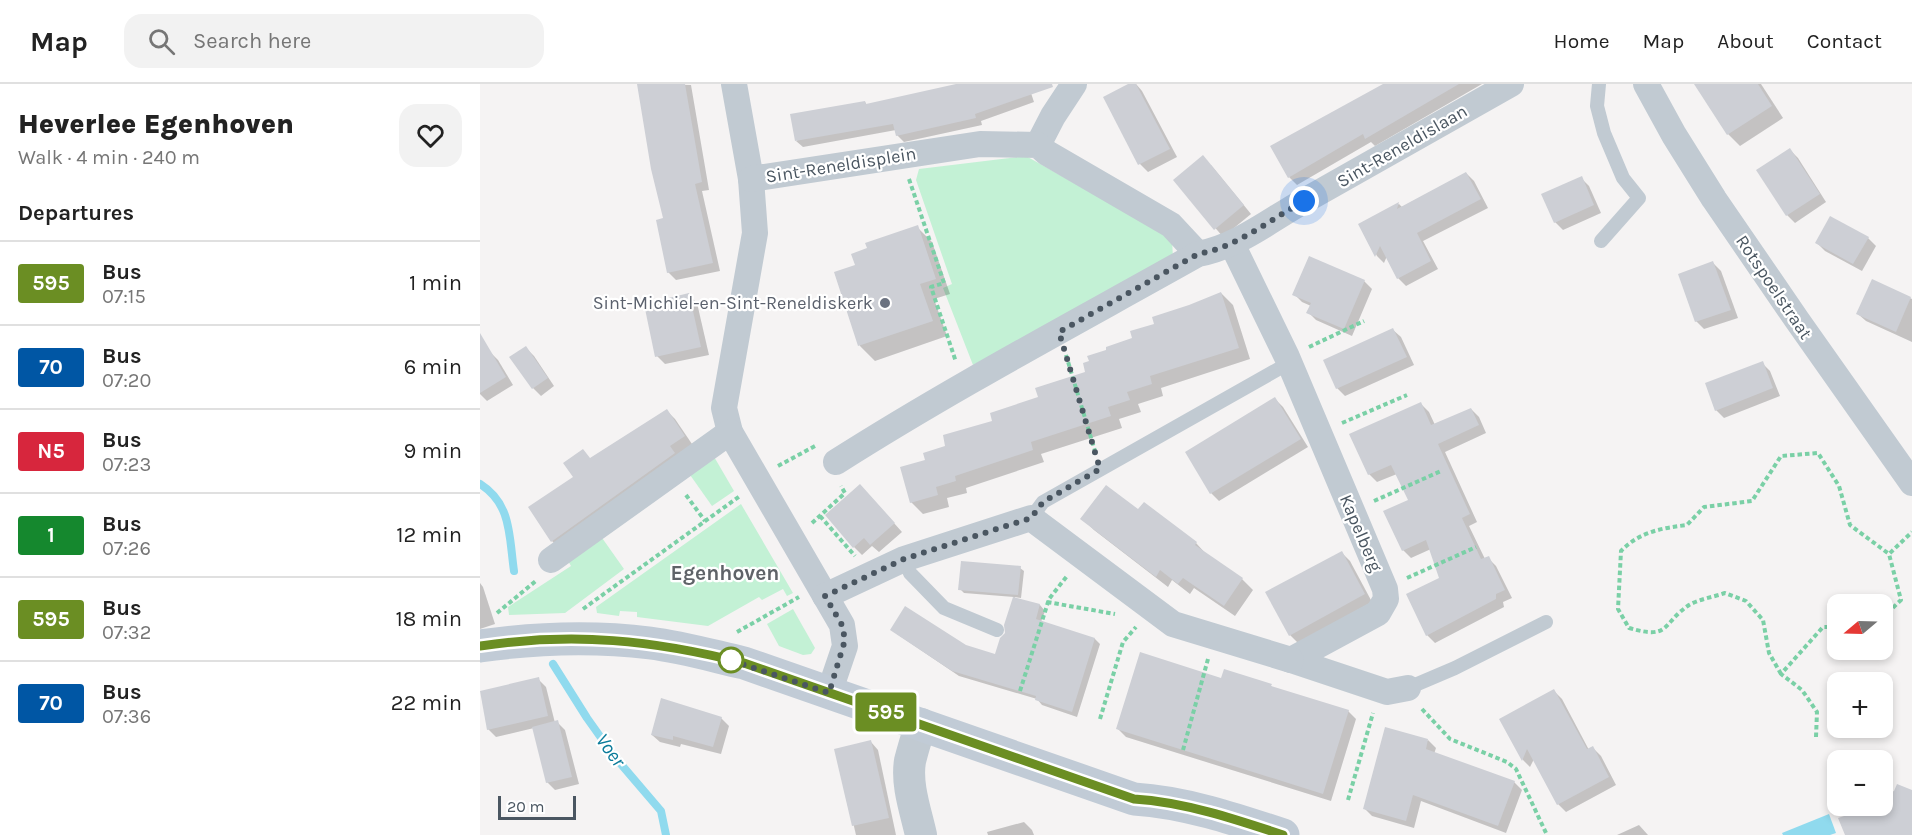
<!DOCTYPE html>
<html lang="en">
<head>
<meta charset="utf-8">
<style>
  body { margin:0; font-family:Karla,sans-serif; background:#f2f2f2; color:#222; height:100vh; display:flex; flex-direction:column; font-size:22px; white-space:nowrap }
  * { box-sizing:border-box; margin:0 }
  p { font-size:20px; color:#767676 }
  .icon { flex:none; width:33px; height:33px; fill:none; stroke:currentColor; stroke-width:2; stroke-linecap:round; stroke-linejoin:round }
  .map { position:relative; flex:1; overflow:hidden }
  .details { display:flex; flex-direction:column; background:#fff; width:480px }
  .details>* { flex:none }
  .badge { padding:0 12px; border-radius:4px; font-size:21px; line-height:39px }
  .needle { width:39px; rotate:251deg }
  .buttons { position:absolute; left:1347px; top:510px; display:grid; gap:12px }
  .buttons a { display:grid; place-items:center; width:66px; height:66px; border-radius:12px; background:#fff; box-shadow:0 3px 9px #0003; font-size:30px }
  .scale { position:absolute; left:18px; bottom:15px; width:78px; box-sizing:border-box; padding-left:6px; border:3px solid #4a5661; border-top:0; font-size:16px; line-height:21px; white-space:nowrap; color:#4a5661; -webkit-text-stroke:4px #fff; paint-order:stroke }
  .you { position:absolute; width:30px; height:30px; margin:-15px; border:4px solid #fff; border-radius:50%; background:#1a73e8; box-shadow:0 0 0 9px #1a73e833 }
  .map>.badge { position:absolute; translate:-50% -50%; box-shadow:0 0 0 3px #fff }
  h2 { padding:0 18px; font-size:22px; line-height:54px }
  .round { display:grid; place-items:center; flex:none; width:63px; height:63px; border-radius:18px; background:#f2f2f2 }
  .overview { display:flex; align-items:center; justify-content:space-between; height:102px; padding:0 18px }
  h1 { font-size:28px; font-weight:800; line-height:45px }
  ul { padding:0; list-style:none }
  li { display:flex; align-items:center; gap:18px; height:84px; padding:0 18px; border-top:2px solid #e0e0e0 }
  li div { flex:1 }
  li b { display:block; font-size:22px }
  li em { font-style:normal }
  li .badge { min-width:66px; font-weight:700; text-align:center }
  header { display:flex; align-items:center; gap:36px; box-sizing:border-box; height:84px; padding:0 30px; background:#fff; border-bottom:2px solid #e0e0e0 }
  header strong { font-size:28px }
  nav { display:flex; gap:33px; margin-inline-start:auto; font-size:21px }
  .search { width:420px; height:54px; background:#f2f2f2; display:flex; align-items:center; gap:15px; box-sizing:border-box; padding:0 21px; border-radius:18px; color:#767676; font-size:22px }
  main { display:flex; flex:1; min-height:0 }
  .map>svg:first-child { display:block }
</style>
</head>
<body>
<header>
<strong>Map</strong>
<div class="search"><svg class="icon" aria-label="search" viewBox="0 0 24 24"><circle cx="10" cy="10" r="6"/><path d="M15 15l6 6"/></svg>Search here</div>
<nav><a>Home</a><a>Map</a><a>About</a><a>Contact</a></nav>
</header>
<main>
<section class="details">
<div class="overview"><div><h1>Heverlee Egenhoven</h1><p>Walk · 4 min · 240 m</p></div><a class="round"><svg class="icon" aria-label="heart" viewBox="0 0 24 24"><path d="M12 20l-8-8c-3-5 5-10 8-4 3-6 11-1 8 4z"/></svg></a></div>
<h2>Departures</h2>
<ul>
<li><span class="badge" style="background:#6b8e23;color:#fff">595</span><div><b>Bus</b><p>07:15</p></div><em>1 min</em></li>
<li><span class="badge" style="background:#0056a4;color:#fff">70</span><div><b>Bus</b><p>07:20</p></div><em>6 min</em></li>
<li><span class="badge" style="background:#d7263d;color:#fff">N5</span><div><b>Bus</b><p>07:23</p></div><em>9 min</em></li>
<li><span class="badge" style="background:#15882e;color:#fff">1</span><div><b>Bus</b><p>07:26</p></div><em>12 min</em></li>
<li><span class="badge" style="background:#6b8e23;color:#fff">595</span><div><b>Bus</b><p>07:32</p></div><em>18 min</em></li>
<li><span class="badge" style="background:#0056a4;color:#fff">70</span><div><b>Bus</b><p>07:36</p></div><em>22 min</em></li>
</ul>
</section>
<div class="map">
<svg width="1432" height="751" viewBox="0 0 1432 751">
  <rect width="100%" height="100%" fill="#f5f3f3"/>
  <g fill="#c3f1d5">
    <polygon points="546,72 692,154 693,176 493,281 463,204 472,200 436,96 439,85"/>
    <polygon points="233,371 254,407 232,422 208,388"/>
    <polygon points="261,420 313,509 307,512 303,505 282,516 279,513 228,542 157,533 157,528 140,527 139,532 117,529 116,523"/>
    <polygon points="120,451 144,485 85,529 29,531 28,523 91,482 87,475"/>
    <polygon points="313,525 335,564 331,570 323,571 299,562 287,540"/>
  </g>
  <polygon fill="#90daee" points="1349,730 1356,749 1350,751 1303,751 1302,749"/>
  <g fill="#0003">
    <polygon points="163,0 211,1 229,106 222,107 240,187 196,196 188,188 185,135"/>
    <polygon points="482,0 548,0 554,18 501,37 502,41 424,58 417,51 416,46 323,63 316,57 385,18 387,21"/>
    <polygon points="652,0 656,0 662,7 697,73 668,88 660,80 625,14"/>
    <polygon points="905,0 1002,0 895,62 891,58 817,101 809,93"/>
    <polygon points="1216,0 1281,0 1303,34 1260,62 1248,50"/>
    <polygon points="1310,66 1318,74 1346,118 1315,139 1307,131"/>
    <polygon points="731,81 771,130 743,153 695,96"/>
    <polygon points="986,89 994,97 1008,124 943,157 958,185 926,202 918,194 907,172 904,179 897,172 880,140 919,120 922,123"/>
    <polygon points="1101,94 1109,102 1121,129 1083,146 1075,138"/>
    <polygon points="437,143 452,158 470,210 454,215 467,252 395,277 380,262 355,189 377,182"/>
    <polygon points="1388,154 1396,162 1382,187 1345,167 1337,159"/>
    <polygon points="830,174 884,197 892,205 872,252 836,236 828,228 831,222 822,218 814,210"/>
    <polygon points="1233,179 1241,187 1258,234 1224,245 1216,237"/>
    <polygon points="1392,197 1432,215 1432,258 1386,237 1378,230"/>
    <polygon points="741,209 753,221 770,275 681,304 683,312 658,320 661,328 639,335 642,344 561,370 564,378 486,404 487,409 467,414 469,423 443,430 431,418 447,377 467,363 607,289 676,241 710,222"/>
    <polygon points="209,211 217,219 229,271 185,280 177,272"/>
    <polygon points="913,246 921,253 934,281 865,312 857,304"/>
    <polygon points="46,264 54,272 74,302 61,312 53,304"/>
    <polygon points="10,268 18,276 33,301 7,317 0,310 0,273"/>
    <polygon points="1282,279 1290,287 1300,312 1244,334 1236,326"/>
    <polygon points="795,315 803,323 828,363 739,417 731,409"/>
    <polygon points="941,320 949,328 955,341 991,325 999,333 1006,349 965,368 997,438 989,442 1005,475 1008,474 1016,482 1032,514 1023,518 1024,523 955,559 947,551 961,495 951,465 931,474 923,466 930,417 917,390 897,398 889,390"/>
    <polygon points="187,327 195,335 212,360 80,465 72,457 95,393 111,376"/>
    <polygon points="388,410 422,448 399,468 392,462 382,471 374,463"/>
    <polygon points="658,428 716,459 727,471 762,495 773,506 755,532 714,504 710,510 692,496 688,503 614,446 602,434"/>
    <polygon points="862,469 870,477 892,518 818,559 810,551"/>
    <polygon points="540,484 544,487 541,514 535,513 534,515 560,521 565,527 561,538 615,555 620,560 597,633 562,621 557,615 479,592 417,550 485,562 516,572 527,549 526,541 534,513 484,509 480,505"/>
    <polygon points="0,499 3,503 15,540 0,545"/>
    <polygon points="58,595 66,603 75,639 77,638 85,646 99,700 75,706 67,698 54,644 16,653 8,645"/>
    <polygon points="742,596 791,602 794,605 868,627 876,635 851,717 646,653 638,645"/>
    <polygon points="1074,607 1082,615 1109,666 1113,664 1121,672 1136,701 1086,728 1078,720 1054,675 1050,683 1043,676 1021,636"/>
    <polygon points="241,634 249,642 241,670 201,660 200,663 180,658 172,651"/>
    <polygon points="948,656 956,664 954,670 1034,698 1042,706 1026,749 941,717 934,744 892,732 884,724"/>
    <polygon points="391,658 398,666 416,751 376,751 356,666"/>
    <polygon points="544,738 552,746 554,751 508,751 507,748"/>
    <polygon points="1159,741 1168,751 1137,751"/>
  </g>
  <g fill="none" stroke-linecap="round" stroke-linejoin="round">
    <g stroke="#90daee" stroke-width="8">
      <path d="M0,400C32,420 29,453 34,487"/>
      <polyline points="73,580 107,634 134,672 181,727 186,751"/>
    </g>
  </g>
  <g fill="#cdcfd5">
    <polygon points="157,0 205,0 222,98 215,100 233,179 187,189 176,136 183,134 171,85"/>
    <polygon points="476,0 572,0 573,3 495,30 496,34 416,52 413,40 315,57 310,30 385,17 386,20"/>
    <polygon points="648,0 656,0 690,65 658,81 623,13"/>
    <polygon points="903,0 979,0 885,55 883,50 808,94 790,62"/>
    <polygon points="1214,0 1278,0 1292,22 1247,51"/>
    <polygon points="1310,64 1340,110 1306,132 1276,86"/>
    <polygon points="723,71 764,121 734,146 693,96"/>
    <polygon points="986,88 1001,115 937,149 951,177 917,195 900,162 895,173 878,140 919,118 917,125"/>
    <polygon points="1102,92 1114,121 1074,139 1061,110"/>
    <polygon points="1350,132 1389,153 1373,180 1335,159"/>
    <polygon points="438,141 456,195 440,200 453,237 378,262 354,188 375,181 371,170 387,164 385,159"/>
    <polygon points="829,172 885,196 864,245 826,229 831,219 812,211"/>
    <polygon points="1233,177 1251,226 1215,238 1198,190"/>
    <polygon points="1392,195 1431,213 1416,248 1376,230"/>
    <polygon points="741,208 759,264 670,292 672,300 647,308 650,316 628,323 631,332 551,358 553,366 475,392 476,397 456,403 458,411 430,419 420,383 445,376 443,369 465,362 463,351 512,337 510,329 558,313 555,304 605,288 603,279 609,277 607,272 626,266 626,263 652,254 650,247 674,240 672,233 709,221"/>
    <polygon points="209,209 221,263 175,273 164,220"/>
    <polygon points="913,244 927,273 856,305 843,276"/>
    <polygon points="0,249 26,293 0,309"/>
    <polygon points="46,262 68,294 52,305 29,273"/>
    <polygon points="1283,277 1293,304 1235,327 1225,299"/>
    <polygon points="795,313 821,355 730,410 705,368"/>
    <polygon points="941,318 951,341 991,324 999,341 958,360 990,430 982,434 1001,475 1009,472 1025,506 1016,510 1016,515 946,552 926,510 959,494 946,456 922,467 903,427 928,416 911,381 888,391 869,350"/>
    <polygon points="187,325 205,352 190,362 195,369 71,458 48,423 93,393 83,379 103,365 110,374"/>
    <polygon points="380,400 415,439 390,461 384,454 373,464 345,431"/>
    <polygon points="626,401 658,425 664,418 717,458 715,461 763,494 744,522 703,494 698,500 680,486 676,493 600,435"/>
    <polygon points="862,467 885,510 809,552 785,508"/>
    <polygon points="481,477 541,482 538,511 478,506"/>
    <polygon points="533,513 560,520 556,535 615,554 592,628 555,616 556,612 472,587 410,546 425,522 486,561 515,570 520,554 525,549 524,541"/>
    <polygon points="660,568 741,594 744,585 792,600 791,602 869,626 843,710 636,645"/>
    <polygon points="59,593 68,632 7,646 0,607"/>
    <polygon points="1074,605 1107,665 1113,662 1129,693 1077,721 1047,665 1042,677 1019,635"/>
    <polygon points="181,614 242,633 233,663 193,652 193,656 171,651"/>
    <polygon points="78,636 92,693 66,699 52,643"/>
    <polygon points="905,643 948,655 946,665 1035,697 1018,742 933,711 926,737 883,725"/>
    <polygon points="391,656 409,734 372,742 354,665"/>
    <polygon points="1417,700 1432,706 1432,751 1365,751 1358,734 1394,722 1402,722 1402,712 1414,707"/>
  </g>
  <g fill="none" stroke-linecap="round" stroke-linejoin="round">
    <g stroke="#7ad0a6" stroke-width="4" stroke-dasharray="4.5 3" stroke-linecap="butt">
      <polyline points="429,95 464,199 451,203 476,278"/>
      <polyline points="829,263 884,237"/>
      <polyline points="586,271 615,367"/>
      <polyline points="862,339 927,311"/>
      <polyline points="298,382 335,362 336,363"/>
      <polyline points="206,411 225,437"/>
      <polyline points="894,417 961,387"/>
      <polyline points="340,432 375,472"/>
      <polyline points="332,439 365,409 361,402"/>
      <polyline points="927,494 996,463"/>
      <polyline points="567,518 635,530"/>
      <polyline points="103,525 260,412"/>
      <polyline points="17,529 57,496"/>
      <polyline points="1402,534 1421,516 1409,470 1432,448"/>
      <polyline points="257,548 319,513"/>
      <path d="M1301,590L1289,569L1283,536L1266,517L1245,509C1234,513 1219,515 1209,521C1181,540 1191,556 1149,544L1138,525L1141,467C1159,448 1182,444 1207,441L1224,423L1272,417L1301,372L1338,369L1359,402L1370,441L1409,470"/>
      <polyline points="540,607 569,515 587,492"/>
      <polyline points="942,625 970,655 1027,678 1036,685 1067,751"/>
      <polyline points="620,635 643,558 656,543"/>
      <polyline points="1336,653 1337,628 1322,606 1301,590 1343,543 1358,543"/>
      <polyline points="703,666 728,575"/>
      <polyline points="868,716 893,629"/>
    </g>
    <g stroke="#c1cad2" stroke-width="14">
      <polyline points="1119,0 1117,22 1124,49 1143,94 1159,114 1121,157"/>
      <polyline points="551,434 563,418 809,279"/>
      <polyline points="424,475 430,489 464,524 517,546"/>
      <polyline points="928,604 975,584 1066,538"/>
    </g>
    <g stroke="#c1cad2" stroke-width="26">
      <polyline points="254,0 271,95 275,149 244,324 250,348 362,541 365,562 349,609"/>
      <polyline points="1166,0 1194,51 1234,115 1317,236 1432,399"/>
      <polyline points="558,61 573,32 594,0"/>
      <polyline points="271,95 500,60 558,61 567,69 691,141 718,170"/>
      <polyline points="752,160 807,273 905,505 906,515 898,529 811,576 907,608 928,604"/>
      <path d="M356,378C474,303 597,238 718,170C757,163 790,136 824,117C893,78 962,39 1031,0"/>
      <polyline points="71,476 250,348"/>
      <polyline points="345,512 424,475 551,434 693,540 811,576"/>
    </g>
    <path stroke="#c1cad2" stroke-width="32" d="M441,640C437,652 433,665 430,677C426,701 436,728 441,751"/>
    <path stroke="#c1cbd6" stroke-width="33" d="M0,562C56,554 114,552 170,559C202,563 233,572 264,579L654,715C704,718 755,735 803,751"/>
  </g>
  <g fill="none" stroke-linecap="round" stroke-linejoin="round">
    <g stroke="#fff" stroke-width="14">
      <path id="line" d="M0,562C94,548 173,556 264,579L654,715C704,718 755,735 803,751"/>
    </g>
    <use href="#line" stroke="#6b8e23" stroke-width="9"/>
    <path stroke="#4a5661" stroke-width="6" stroke-dasharray="0 10.8" d="M251,576L247,575L349,609L365,556L362,541L345,512L424,475L551,434L563,418L620,385L579,248L718,170C757,163 790,136 824,117"/>
  </g>
  <circle fill="#6b7280" stroke="#fff" stroke-width="2" cx="405" cy="219" r="6"/>
  <circle fill="#fff" stroke="#6b8e23" stroke-width="3" cx="251" cy="576" r="12"/>
  <g text-anchor="middle" stroke-width="4.5" stroke-linejoin="round" paint-order="stroke">
    <g font-size="18" fill="#4a5661" stroke="#fff">
      <text transform="translate(922 62) rotate(-30)" y="6">Sint-Reneldislaan</text>
      <text transform="translate(361 81) rotate(-9)" y="6">Sint-Reneldisplein</text>
      <text transform="translate(1294 203) rotate(56)" y="6">Rotspoelstraat</text>
      <text transform="translate(881 449) rotate(67)" y="6">Kapelberg</text>
    </g>
    <g font-size="18" fill="#5b616d" stroke="#fff" text-anchor="end">
      <text x="393" y="225">Sint-Michiel-en-Sint-Reneldiskerk</text>
    </g>
    <g font-size="20" font-style="italic" fill="#0c7c9b" stroke="#fff">
      <text transform="translate(131 666) rotate(54)" y="7">Voer</text>
    </g>
    <g font-size="21" font-weight="bold" fill="#5f6368" stroke="#fff">
      <text x="245" y="496">Egenhoven</text>
    </g>
  </g>
</svg>
<div class="buttons">
<a><svg class="needle" viewBox="-14 -14 28 28"><path d="M0-13l5 13h-10z" fill="#e53935"/><path d="M0 13l5-13h-10z" fill="#767676"/></svg></a>
<a>+</a>
<a>−</a>
</div>
<div class="scale">20 m</div>
<div class="you" style="left:824px;top:117px"></div>
<b class="badge" style="left:406px;top:628px;background:#6b8e23;color:#fff">595</b>
</div>
</main>
</body>
</html>
